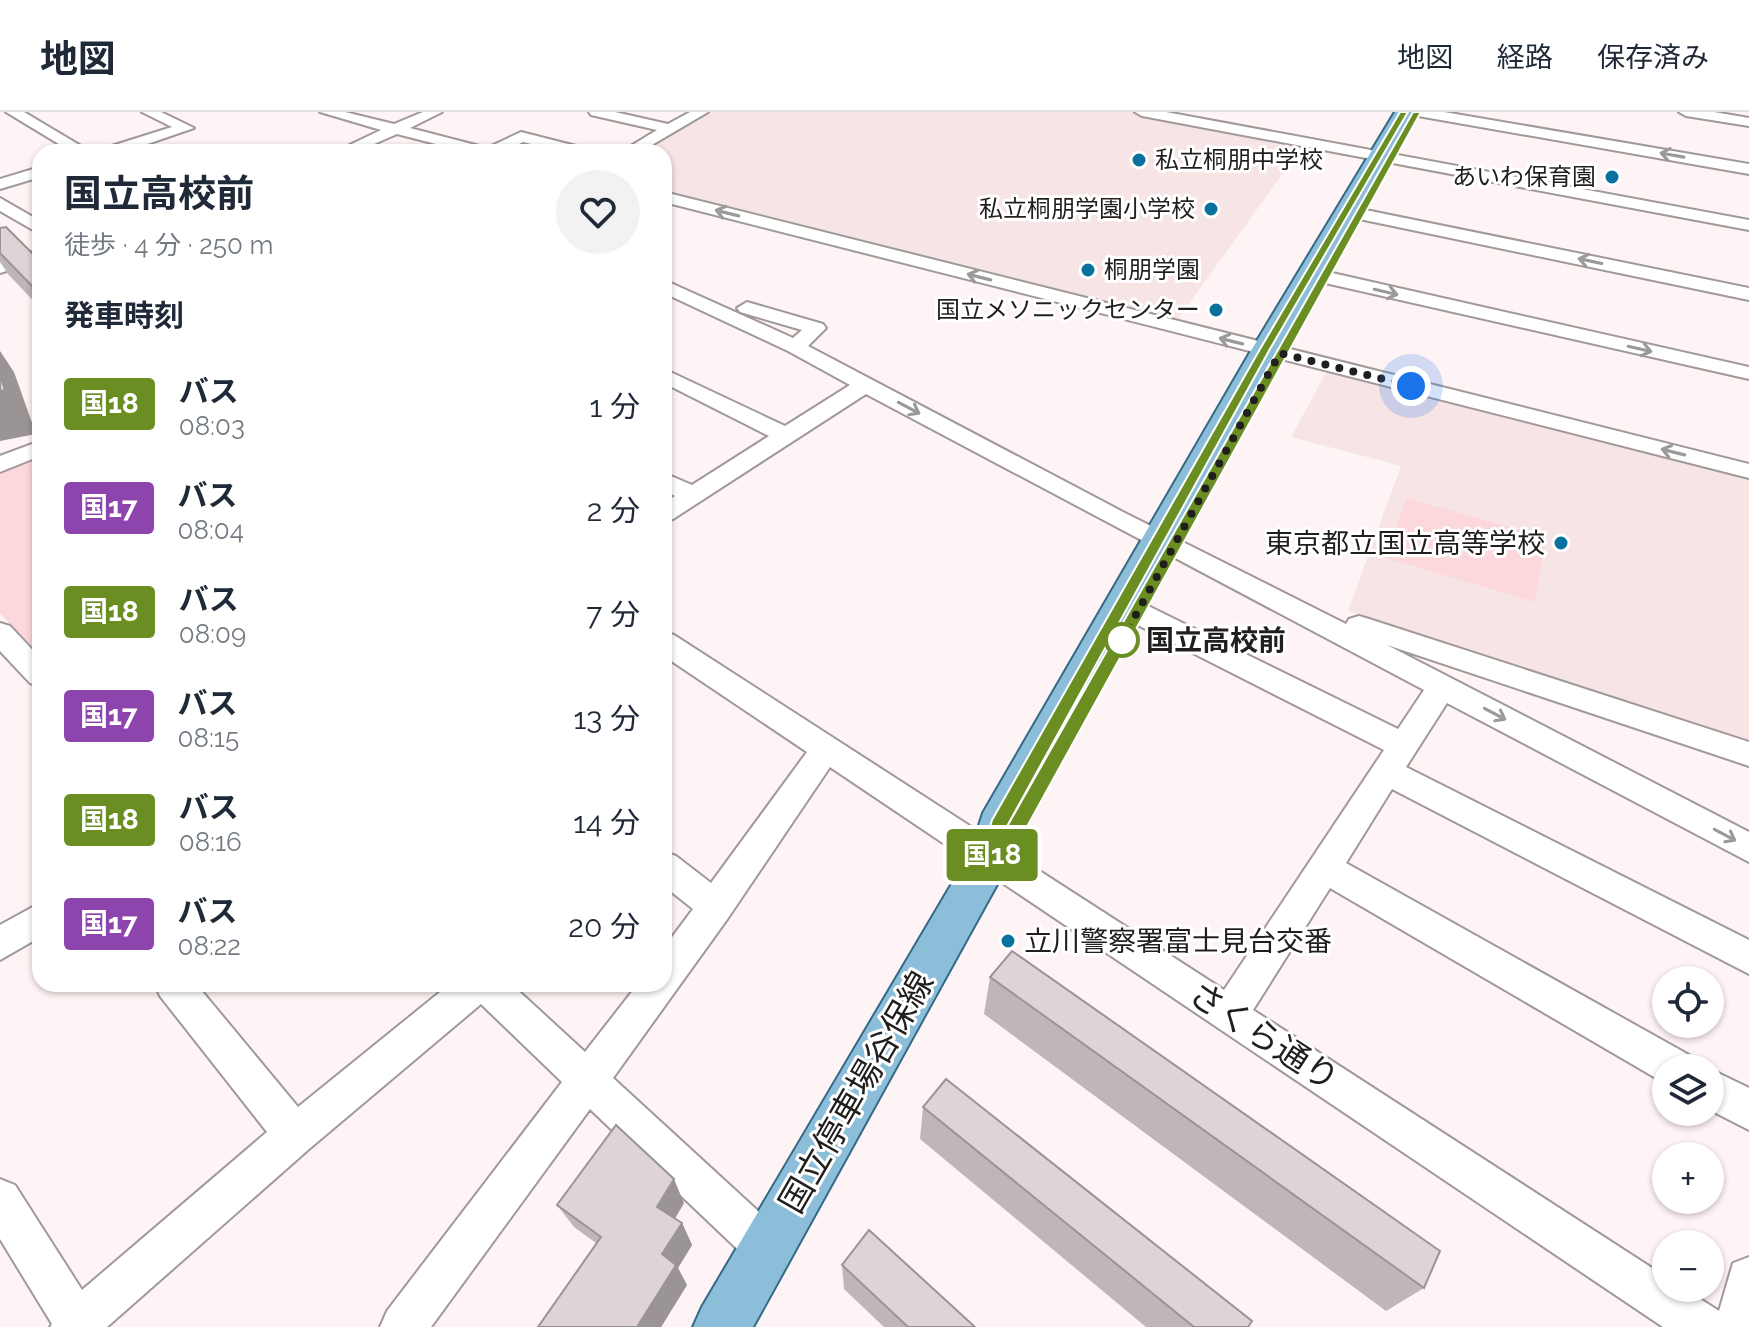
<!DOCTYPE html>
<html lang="ja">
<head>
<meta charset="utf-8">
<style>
  body { margin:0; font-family:Raleway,"Noto Sans JP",sans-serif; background:#f2f2f3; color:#1f2937; height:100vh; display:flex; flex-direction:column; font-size:30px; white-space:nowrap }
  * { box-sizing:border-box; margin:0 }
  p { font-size:26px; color:#747a83 }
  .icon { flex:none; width:44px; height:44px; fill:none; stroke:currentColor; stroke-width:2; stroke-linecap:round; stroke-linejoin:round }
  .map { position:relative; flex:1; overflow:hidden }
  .drawer { position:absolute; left:32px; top:32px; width:640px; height:848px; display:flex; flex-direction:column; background:#fff; border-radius:24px; box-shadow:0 2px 6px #0004 }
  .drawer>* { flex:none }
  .badge { padding:0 16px; border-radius:6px; font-size:28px; line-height:52px }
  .fabs { position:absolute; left:1652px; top:854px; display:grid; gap:16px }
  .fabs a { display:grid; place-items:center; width:72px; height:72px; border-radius:50%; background:#fff; box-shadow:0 2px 6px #0004; font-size:40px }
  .you { position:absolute; width:40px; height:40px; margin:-20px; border:6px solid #fff; border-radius:50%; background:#1a73e8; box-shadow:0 0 0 12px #1a73e833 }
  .map>.badge { position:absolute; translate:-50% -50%; box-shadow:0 0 0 4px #fff }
  h2 { padding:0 32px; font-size:30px; line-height:72px }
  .round { display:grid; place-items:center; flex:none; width:84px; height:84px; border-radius:42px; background:#f2f2f3 }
  .headline { display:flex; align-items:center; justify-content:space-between; height:136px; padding:0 32px }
  h1 { font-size:38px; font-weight:700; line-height:60px }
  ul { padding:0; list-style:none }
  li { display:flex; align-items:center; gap:24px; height:104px; padding:0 32px }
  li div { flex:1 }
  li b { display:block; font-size:30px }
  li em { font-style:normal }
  li .badge { min-width:88px; font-weight:700; text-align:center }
  header { display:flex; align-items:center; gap:48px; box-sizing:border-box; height:112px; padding:0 40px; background:#fff; border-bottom:2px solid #e0e1e3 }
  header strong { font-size:38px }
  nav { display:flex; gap:44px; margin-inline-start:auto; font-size:28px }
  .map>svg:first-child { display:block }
</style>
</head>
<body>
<header>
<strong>地図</strong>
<nav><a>地図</a><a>経路</a><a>保存済み</a></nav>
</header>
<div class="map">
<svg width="1749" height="1215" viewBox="0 0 1749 1215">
  <rect width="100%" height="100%" fill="#fff4f5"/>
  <g fill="#f7e4e5">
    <polygon points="709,0 1131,0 1304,32 1175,211 664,81 664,40 641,40"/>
    <polygon points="1328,257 1749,363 1749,632 1348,499 1401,354 1291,325"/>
  </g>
  <g fill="#fcd8dc">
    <polygon points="40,340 40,545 0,501 0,357"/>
    <polygon points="1406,386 1546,425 1535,490 1386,446"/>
  </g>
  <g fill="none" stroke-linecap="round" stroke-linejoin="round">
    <g stroke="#a19898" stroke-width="4">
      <g id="minor">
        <polygon points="6,0 24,0 91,40 72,40"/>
        <polygon points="142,0 161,0 194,16 124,40 100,40 102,37 172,15"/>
        <polygon points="320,0 345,0 394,12 423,0 442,0 410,16 487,36 521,20 588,37 590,40 563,40 523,30 503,40 467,40 397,22 356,40 335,40 381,18"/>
        <polygon points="589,0 615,0 668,12 690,0 708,0 640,40 621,40 657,18 591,3"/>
        <polygon points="1135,0 1166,0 1749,108 1749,118 1142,4"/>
        <polygon points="1411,0 1444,0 1749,52 1749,62 1418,4"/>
        <polygon points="1679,0 1714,0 1749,6 1749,14 1686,4"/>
        <polygon points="40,55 40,65 0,77 0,67"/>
        <polygon points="664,80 1749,352 1749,366 664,90"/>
        <polygon points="0,86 40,109 40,122 0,99"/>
        <polygon points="1346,94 1749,176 1749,188 1340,103 1337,99"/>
        <polygon points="40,138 40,149 0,161 0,149"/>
        <polygon points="1310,156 1749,255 1749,267 1303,166 1301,162 1303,158"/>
        <polygon points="664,168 793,226 802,218 740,200 737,196 747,190 823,212 826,216 808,234 1125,401 1346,512 1349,507 1359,504 1369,507 1749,630 1749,654 1387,533 1749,720 1749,750 1447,591 1406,655 1749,828 1749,862 1392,677 1346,751 1689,943 1694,956 1666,956 1666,971 1661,969 1330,776 1253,898 1666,1165 1666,1176 1683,1176 1719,1199 1733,1151 1749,1145 1749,1215 1663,1215 830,655 728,806 613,966 782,1121 789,1136 782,1151 767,1158 752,1151 590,997 431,1215 380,1215 387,1199 562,970 481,892 309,1037 107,1215 50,1215 52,1212 0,1127 0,1067 15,1073 82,1178 267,1020 160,884 155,872 196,872 298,995 450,872 511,872 585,940 638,872 664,872 664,836 693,797 664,774 664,740 676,744 711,771 807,640 664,544 664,520 674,523 1224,878 1384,638 1112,500 1108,493 1112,486 1122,484 1132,486 1398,617 1424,578 866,282 673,407 664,410 664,391 675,384 664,378 664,361 692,373 769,324 664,271 664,257 785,314 850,273 788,239 664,181"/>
        <polygon points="40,329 40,344 0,360 0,344"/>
        <polygon points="0,511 10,514 40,546 40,575 30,571 0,539"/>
        <polygon points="40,791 40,825 0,848 0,813"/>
        <polygon points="1710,957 1749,976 1749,1018 1710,998"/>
      </g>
    </g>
    <g stroke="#346a87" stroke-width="4">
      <polygon id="major" points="1395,0 1413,0 1278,237 1022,707 1005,758 753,1215 693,1215 702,1195 970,741 983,701 1252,237"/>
    </g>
    <use href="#minor" fill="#fff" fill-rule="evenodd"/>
    <use href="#major" fill="#8cbed9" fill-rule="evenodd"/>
  </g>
  <g fill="#bfb6b7">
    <polygon points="0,116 40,149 40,196 8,162 0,150"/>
    <polygon points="990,865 1424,1176 1386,1199 984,902"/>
    <polygon points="923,995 1248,1215 1146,1215 920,1027"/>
    <polygon points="684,1091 675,1107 682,1111 692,1133 678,1156 687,1173 661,1215 538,1215 596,1131 574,1115 557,1093"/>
    <polygon points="842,1153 975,1215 884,1215 844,1177"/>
  </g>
  <g fill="#9b9495">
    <polygon points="40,173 40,186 33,175"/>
    <polygon points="0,239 14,260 36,322 0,329"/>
    <polygon points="674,1067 684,1091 668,1117 657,1095"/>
    <polygon points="682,1111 692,1133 678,1156 687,1173 661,1215 637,1215 662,1142"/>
  </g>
  <g fill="#ded4d5" stroke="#9b9495" stroke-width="2">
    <polygon points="6,115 40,149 40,173 33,175 0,141 0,116"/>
    <polygon points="0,263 5,278 0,279"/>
    <polygon points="1012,839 1440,1139 1424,1176 990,865"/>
    <polygon points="946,967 1252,1209 1248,1215 1194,1215 923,995"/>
    <polygon points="616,1013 674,1067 657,1095 682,1111 662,1142 676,1153 637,1215 538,1215 601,1125 557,1093"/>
    <polygon points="869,1118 975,1215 908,1215 842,1153"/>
  </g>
  <defs><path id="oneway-shaft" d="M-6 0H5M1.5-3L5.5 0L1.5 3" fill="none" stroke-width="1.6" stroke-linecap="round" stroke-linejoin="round" transform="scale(2)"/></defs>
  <g stroke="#9b9a9a">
    <use href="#oneway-shaft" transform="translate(1672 43) rotate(-170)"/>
    <use href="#oneway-shaft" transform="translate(727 101) rotate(-166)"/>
    <use href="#oneway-shaft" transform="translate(1590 149) rotate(-168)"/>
    <use href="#oneway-shaft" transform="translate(979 165) rotate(-166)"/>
    <use href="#oneway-shaft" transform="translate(1386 180) rotate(13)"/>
    <use href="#oneway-shaft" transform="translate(1231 229) rotate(-166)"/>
    <use href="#oneway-shaft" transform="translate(1640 237) rotate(13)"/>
    <use href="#oneway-shaft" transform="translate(909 296) rotate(28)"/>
    <use href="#oneway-shaft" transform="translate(1673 340) rotate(-166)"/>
    <use href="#oneway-shaft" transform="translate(1495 602) rotate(28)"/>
    <use href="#oneway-shaft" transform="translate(1725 723) rotate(28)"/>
  </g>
  <polygon fill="#6b8e23" stroke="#fff" stroke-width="2" points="1400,0 1408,0 1270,237 1005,718 1413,0 1421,0 1023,722 996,750 983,750 981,745 992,708 1260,237"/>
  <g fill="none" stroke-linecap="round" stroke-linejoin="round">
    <polyline stroke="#211e1e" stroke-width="8" stroke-dasharray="0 14.4" points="1122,528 1280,241 1411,274"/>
  </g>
  <g fill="#09719e" stroke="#fff" stroke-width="3">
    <circle cx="1139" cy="48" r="8"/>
    <circle cx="1612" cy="65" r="8"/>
    <circle cx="1211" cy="97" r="8"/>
    <circle cx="1088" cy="158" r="8"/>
    <circle cx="1216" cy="198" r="8"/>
    <circle cx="1561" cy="431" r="8"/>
    <circle cx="1008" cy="829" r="8"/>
  </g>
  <circle fill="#fff" stroke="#6b8e23" stroke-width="4" cx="1122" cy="528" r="16"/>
  <g text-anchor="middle" stroke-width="6" stroke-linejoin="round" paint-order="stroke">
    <g font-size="24" fill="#211e1e" stroke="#fff" text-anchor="end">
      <text x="1155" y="56" text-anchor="start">私立桐朋中学校</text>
      <text x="1596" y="73">あいわ保育園</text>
      <text x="1195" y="105">私立桐朋学園小学校</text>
      <text x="1104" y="166" text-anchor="start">桐朋学園</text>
      <text x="1200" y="206">国立メソニックセンター</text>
    </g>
    <g font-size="28" fill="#211e1e" stroke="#fff" text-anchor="end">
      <text x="1545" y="441">東京都立国立高等学校</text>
      <text x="1024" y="839" text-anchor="start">立川警察署富士見台交番</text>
    </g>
    <g font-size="28" font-weight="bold" fill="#211e1e" stroke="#fff" text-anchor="start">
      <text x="1146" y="538">国立高校前</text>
    </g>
    <g font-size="34" fill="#211e1e" stroke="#fff">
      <text transform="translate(1264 924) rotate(33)" y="12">さくら通り</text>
      <text transform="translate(856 980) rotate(-60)" y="12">国立停車場谷保線</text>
    </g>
  </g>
</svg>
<div class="fabs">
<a><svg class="icon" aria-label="locate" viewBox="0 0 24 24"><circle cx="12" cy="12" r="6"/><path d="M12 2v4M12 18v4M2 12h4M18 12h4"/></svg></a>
<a><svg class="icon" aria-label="layers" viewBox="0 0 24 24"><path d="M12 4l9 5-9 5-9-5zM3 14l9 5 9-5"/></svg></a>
<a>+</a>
<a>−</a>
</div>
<div class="you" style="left:1411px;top:274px"></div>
<b class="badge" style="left:992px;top:743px;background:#6b8e23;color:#fff">国18</b>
<section class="drawer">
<div class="headline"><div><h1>国立高校前</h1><p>徒歩 · 4 分 · 250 m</p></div><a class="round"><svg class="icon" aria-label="heart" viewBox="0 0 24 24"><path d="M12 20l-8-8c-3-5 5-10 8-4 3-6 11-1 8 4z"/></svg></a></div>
<h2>発車時刻</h2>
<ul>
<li><span class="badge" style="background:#6b8e23;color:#fff">国18</span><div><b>バス</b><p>08:03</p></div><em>1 分</em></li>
<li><span class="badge" style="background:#8e44ad;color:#fff">国17</span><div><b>バス</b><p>08:04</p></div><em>2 分</em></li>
<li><span class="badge" style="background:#6b8e23;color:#fff">国18</span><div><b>バス</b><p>08:09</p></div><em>7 分</em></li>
<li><span class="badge" style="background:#8e44ad;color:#fff">国17</span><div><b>バス</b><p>08:15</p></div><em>13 分</em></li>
<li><span class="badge" style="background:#6b8e23;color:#fff">国18</span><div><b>バス</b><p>08:16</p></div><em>14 分</em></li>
<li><span class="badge" style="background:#8e44ad;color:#fff">国17</span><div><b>バス</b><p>08:22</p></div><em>20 分</em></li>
</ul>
</section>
</div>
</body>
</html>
